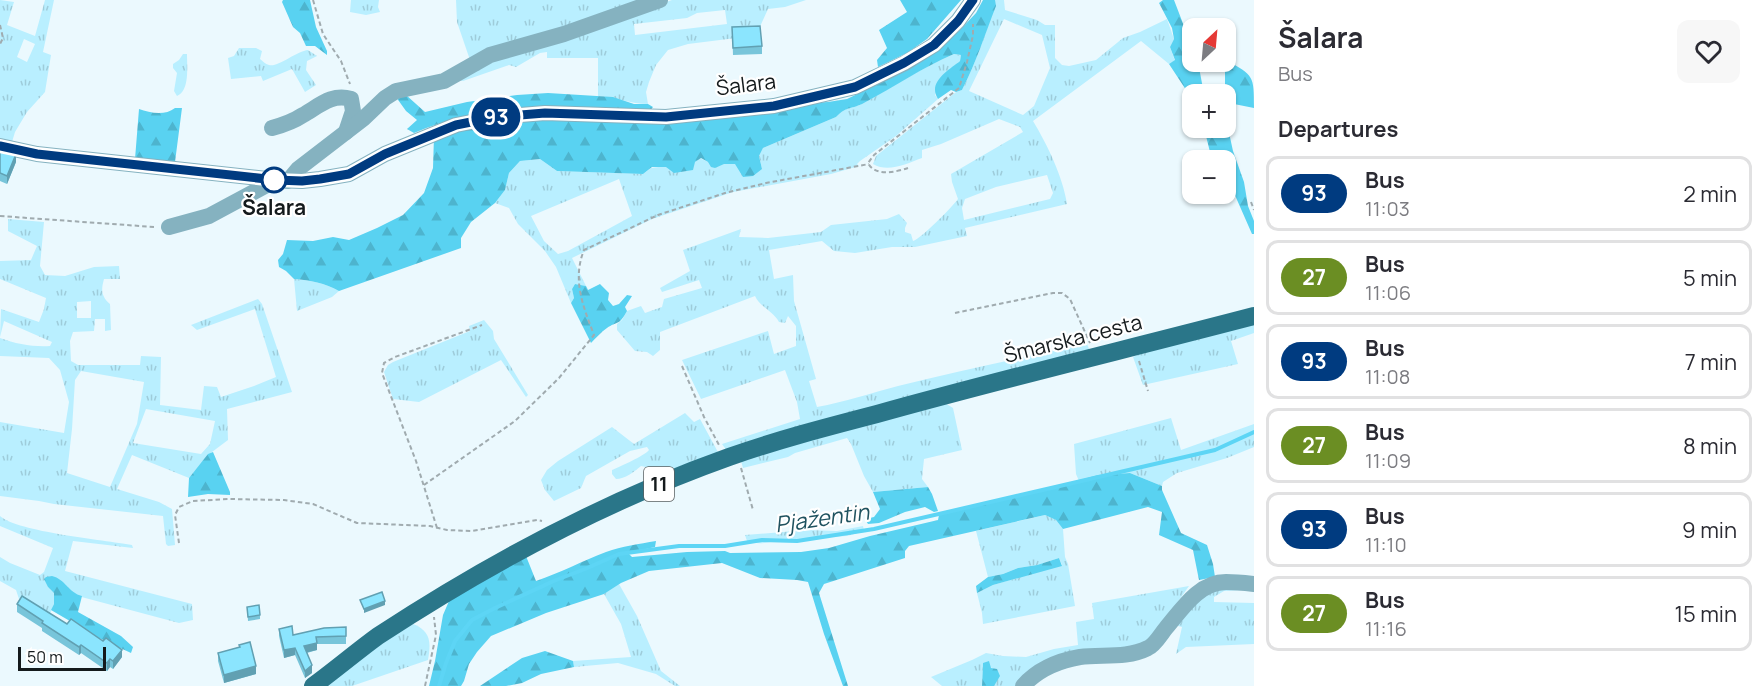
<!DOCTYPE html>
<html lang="en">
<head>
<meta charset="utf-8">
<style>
  body { margin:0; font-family:Manrope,sans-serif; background:#f7f7f7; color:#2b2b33; height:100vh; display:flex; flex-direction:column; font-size:22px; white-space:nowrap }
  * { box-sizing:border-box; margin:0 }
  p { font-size:20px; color:#7c7c81 }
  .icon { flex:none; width:33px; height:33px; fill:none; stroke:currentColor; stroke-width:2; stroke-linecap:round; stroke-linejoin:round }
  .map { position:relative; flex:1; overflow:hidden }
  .details { display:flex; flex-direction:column; background:#fff; width:510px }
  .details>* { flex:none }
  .badge { padding:0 12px; border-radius:20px; font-size:21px; line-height:39px }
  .needle { width:39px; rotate:26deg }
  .fabs { position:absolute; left:1182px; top:18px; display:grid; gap:12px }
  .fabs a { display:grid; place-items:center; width:54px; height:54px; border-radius:12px; background:#fff; box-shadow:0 2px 4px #0004; font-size:30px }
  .scale { position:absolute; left:18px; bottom:15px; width:88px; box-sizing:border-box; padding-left:6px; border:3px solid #141a1c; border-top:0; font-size:16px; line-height:21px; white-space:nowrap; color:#141a1c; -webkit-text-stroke:4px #fff; paint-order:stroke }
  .map>.badge { position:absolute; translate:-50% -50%; box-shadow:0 0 0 3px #fff }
  h2 { padding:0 24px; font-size:22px; line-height:54px }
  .round { display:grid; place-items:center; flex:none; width:63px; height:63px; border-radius:12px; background:#f7f7f7 }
  .headline { display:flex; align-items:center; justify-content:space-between; height:102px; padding:0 24px }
  h1 { font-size:28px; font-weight:700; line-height:45px }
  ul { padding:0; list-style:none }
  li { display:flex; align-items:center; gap:18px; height:75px; margin:0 12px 9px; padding:0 12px; border:3px solid #e1e1e2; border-radius:12px }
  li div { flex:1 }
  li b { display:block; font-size:22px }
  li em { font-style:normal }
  li .badge { min-width:66px; font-weight:700; text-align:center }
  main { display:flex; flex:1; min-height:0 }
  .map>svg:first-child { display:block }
</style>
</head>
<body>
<main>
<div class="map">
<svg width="1254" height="686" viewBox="0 0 1254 686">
  <defs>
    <pattern id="grass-tufts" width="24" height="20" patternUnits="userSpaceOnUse" patternTransform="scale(1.5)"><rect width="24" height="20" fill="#b9efff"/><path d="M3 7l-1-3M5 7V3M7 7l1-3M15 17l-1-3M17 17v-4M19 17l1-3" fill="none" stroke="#9eccda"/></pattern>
    <pattern id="forest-firs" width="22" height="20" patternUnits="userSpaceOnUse" patternTransform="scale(1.5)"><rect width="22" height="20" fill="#59d2f1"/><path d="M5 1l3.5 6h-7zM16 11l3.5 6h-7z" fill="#4db4ce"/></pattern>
  </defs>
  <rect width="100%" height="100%" fill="#ebf9fe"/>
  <g fill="url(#grass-tufts)" fill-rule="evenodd">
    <path d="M0,0L14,2L7,25L35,36L45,0H54L43,52L51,55L45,92L27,112L15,132L12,142L0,140ZM24,39L35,44L27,62L17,57Z"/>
    <polygon points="351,0 379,0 378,7 380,12 366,15 350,12"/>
    <polygon points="456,0 647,0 470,60 457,22"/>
    <path d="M672,0H806L785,7L768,9L758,31L744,37L688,44L668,50L656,65L649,82L646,92L648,104C631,104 616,97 598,96V58H547V52L540,53L516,67L509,65L463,81L456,80L497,60ZM725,10L727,24L635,35L634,24L687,18L697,13Z"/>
    <path d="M995,0H1004L1005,10L1037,20L1045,25H1055V58L1062,65L1069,66L1096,60L1123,38L1140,32L1167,19L1174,39L1170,47L1175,61L1169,64L1141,41L1033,121C1047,144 1063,177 1067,204L965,228L967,236L915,247H892L855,253L834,251L822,241L769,250L774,279L793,275L794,301L816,379L809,381L817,407C845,402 871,393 898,386C961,370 1024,357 1087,344L1090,351L727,451L722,444L800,419L797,402L785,370L701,399L682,360L768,331L774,354L796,346V326L788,316L785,323L779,322C773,311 760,307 755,296L660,332V350L653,356L647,352L635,351L617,330V324L622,320L627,311L641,306L645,313L662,307L664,299L702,288L699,280L662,292L660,288L690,271L683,250L741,229L739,237L768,238L821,232L831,225L887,219L899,214L907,223L905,228V232L911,234L913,241C922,238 951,208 958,199L952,182L951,174L1023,132L1020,127L999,119L941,144L922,150V158C906,164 888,173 873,164L876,156L956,92L962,90C976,63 985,34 995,6ZM1004,19L1042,35L1050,68L1034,106L1023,115L969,91ZM1047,175L1053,193L1050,199L964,220L962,208L965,199L996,187Z"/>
    <path d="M239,48H256L262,51L260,59C263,61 265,64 269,65C277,68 297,51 308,50L317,56L307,61L306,70L316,85L305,92L292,69L263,81L261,76L231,79L228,58L234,56Z"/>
    <path d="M183,54H187C187,66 190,91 177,96L174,91L177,73L173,68V64L179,60Z"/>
    <path d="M954,54L961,55L960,61L941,77L935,95L938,99L896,136L860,161L857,164L859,166L831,174L733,192L652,219L572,258L586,286L575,284L572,289L574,298L571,303L556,267L545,251L518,224L509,208L495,203L505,190L509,173L520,161L540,159L557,171L643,174L651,168L695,162L700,158L708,162L735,164L762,169L759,156L763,148L836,117C849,104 851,110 864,103C894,86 923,67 954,54ZM619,179L632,216L568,251L558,254L544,241L531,216Z"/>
    <path d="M8,219L44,222L40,266L45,275L65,276L94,267L119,266L120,279H104C101,290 101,296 110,304L111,330L105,331V319H95L94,331L73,332L70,341L71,361L78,365H140L141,356L161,357L160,405L201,410L204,386L217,387L221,397L254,386L276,377L255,309L197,330L191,325L258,299L262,304L292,392L227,409L228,440L208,455L189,478L132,455L117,489L159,502L172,509L175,545L168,546L166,544L163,516L54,504L39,501L0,496V422L64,433L69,402L60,370L49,358L0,356V338C16,344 33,347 50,346L52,342L4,321L0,337L1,309L39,322L44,309L46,298L0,279V261L31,260L37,246L8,231ZM91,301V318H77V302ZM81,371L144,382L137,424L110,487L67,473L72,429L75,380ZM146,409L215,421L210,444L201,454L133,443Z"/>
    <path d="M294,279C310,280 325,283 339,291L332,297L297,311Z"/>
    <polygon points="484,320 493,331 494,339 528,395 526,397 501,360 419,402 393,399 384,372 388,365 393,362 470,331 469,326"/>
    <polygon points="1254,323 1254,333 1231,341 1238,364 1143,385 1133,357 1141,353"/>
    <polygon points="945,403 953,408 962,450 924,459 922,479 928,487 873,492 864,476 851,444 847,438 795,453 788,457 743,468 741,461 800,442"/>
    <path d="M685,413L694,422L700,419L719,454L644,481L647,471L646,467L641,466C634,472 625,479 616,479L612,474V470C621,466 644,456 649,450L647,447L630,451L586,476L581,488L554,501L545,490L541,480L547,470L558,461L612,427L634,444Z"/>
    <polygon points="1171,418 1181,450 1254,424 1254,447 1227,458 1177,473 1163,482 1162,486 1130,473 1098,475 1079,481 1076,474 1074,444"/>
    <polygon points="1045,515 1056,520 1063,529 1065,557 1068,564 1075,606 983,624 982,613 977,593 993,585 1062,565 1059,558 1037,565 1018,568 1003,574 988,577 976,531"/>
    <path d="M0,516C18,532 104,540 132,545L133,548L73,541L65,571L192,604L193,620L179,623L74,595L67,586L48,587L54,593V604L49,616L19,599L16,590L0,581V557L10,563L40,575L44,572L53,548L0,526Z"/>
    <path d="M863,526L864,531L847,536L779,540C769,543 757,545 747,541L745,535L807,530L837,531Z"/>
    <polygon points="619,584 637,616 661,671 680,686 675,686 656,674 618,663 574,667 573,661 631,657 621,624 604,594"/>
    <polygon points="1189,586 1149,643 1092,654 1016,686 994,686 995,682 992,668 983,663 982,686 942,686 931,677 972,660 986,653 1003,656 1026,657 1054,649 1078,645 1076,622 1094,619 1092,603"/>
    <polygon points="1207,589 1243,591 1224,591 1214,597 1214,602 1254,603 1254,644 1186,647 1176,654 1182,627 1174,625"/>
    <path d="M413,624C431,631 431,643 428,660L352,686H324L387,640Z"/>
  </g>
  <g fill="url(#forest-firs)">
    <polygon points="283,0 310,0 316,27 327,51 327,55 315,46 306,46 300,33 293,27 282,2"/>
    <polygon points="900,0 961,0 927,39 907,53 878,67 877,60 887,48 879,30 907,12"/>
    <path d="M983,0H995L996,6C985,34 976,63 962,90L956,92L951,90L938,99C927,82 949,70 960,61L961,55L954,54C923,67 894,87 864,103C851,110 848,105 836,117L763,148L759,156L762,169L753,176L743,177L735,164H724L715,168L711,167L708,162L701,158L695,162L693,170L674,173L666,167H652L643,174L557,171L540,159L520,161L509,173L505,190L495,203L471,222L461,238V248L339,291C325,283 310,280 294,279L286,271L279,267L278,260L283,254L287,240L313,241L333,237L349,240L377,228L403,215L424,193L433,168L434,136L490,124L828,102L847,99L876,85L959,31L976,13Z"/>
    <polygon points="1163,0 1174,0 1192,47 1192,62 1198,62 1204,94 1192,94 1192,99 1169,64 1175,60 1170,47 1174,39 1172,28 1159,3"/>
    <path d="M1226,60C1254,76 1254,75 1254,108L1234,104L1227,106L1226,109V94H1206L1225,90V72L1220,64Z"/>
    <path d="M548,93L613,97L634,104H648L653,107L650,111C564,106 495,99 414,133L407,129L417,120L406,111L396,97L406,95L425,112L467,102L517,95Z"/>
    <path d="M175,108H182L175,162L135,159L139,109C150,113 165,116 175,108Z"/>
    <polygon points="1226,119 1233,151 1244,182 1248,206 1254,221 1254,234 1252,234 1234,193 1226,186 1226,160 1212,160 1204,128 1226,128"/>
    <path d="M575,284L586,286L588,290L600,284L609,293L608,300L613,306L619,304L627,295L632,296L625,307L627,311C619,326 617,321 607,328C601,332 596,338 591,343L571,303L574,298L572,289Z"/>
    <polygon points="213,452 230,492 230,495 208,494 188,497 189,478 208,454"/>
    <path d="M1130,473L1162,486V490L1181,533L1207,545L1213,564L1215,577L1199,580L1193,550L1159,535L1162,512L1148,507L1063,529L1056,520L1045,515L909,546L905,551V558L824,584L819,593L848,686H843L824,634L808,582L797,580L760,578L722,563L649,571L621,583L604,594L546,613L491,636L477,652L469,664L464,681L461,686H429L435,661L443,615L449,601L526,556L536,581C560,573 582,561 606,552C622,546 639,544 656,541L655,547L628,553L632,557L687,552L725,551L730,553L801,552L829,548L870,536L938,520L939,515L1029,494L1098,475Z"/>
    <polygon points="928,487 932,494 938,511 934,512 925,507 905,512 879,523 868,524 865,519 874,517 880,509 873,492"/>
    <polygon points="1059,558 1062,566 993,585 977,593 976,586 988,577 1003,574 1018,568 1037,565"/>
    <path d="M52,576C65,579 69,593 82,596L78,612L121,636L133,647L131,653L99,638L51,610L54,604V593L48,587L44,579L46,577Z"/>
    <polygon points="545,651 573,661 574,667 541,674 522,683 506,686 480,686 522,658"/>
    <polygon points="989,661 991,668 997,669 1000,676 994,686 982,686 983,663"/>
  </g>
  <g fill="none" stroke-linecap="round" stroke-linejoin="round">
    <polyline stroke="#5dd5f5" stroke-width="4" points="439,686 446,663 455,641 472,620 495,608 556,580 585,569 619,554 679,546 725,546 762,540 797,541 874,529 1215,450 1254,432"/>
    <g stroke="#a0abaf" stroke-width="2" stroke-dasharray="4.5 3" stroke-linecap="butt">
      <polyline points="313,0 323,34 341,61 350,84"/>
      <polyline points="0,25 3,38 0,44"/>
      <path d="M908,168C896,172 875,177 868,163L874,155L959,88L967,62L973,35V24"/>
      <polyline points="1251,202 1254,210"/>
      <polyline points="0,216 154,227"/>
      <polyline points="955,313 1053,293 1062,293 1070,299 1090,343"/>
      <polyline points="1139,361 1148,391"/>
      <polyline points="682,366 704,417 719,445"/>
      <polyline points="741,468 753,510"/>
      <path d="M424,485L515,421L559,378L594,335C583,306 572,280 584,250L658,215L725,193L766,183L869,164"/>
      <polyline points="437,528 416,461 382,373 384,363 395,357 482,325"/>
      <polyline points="179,543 175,515 179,507 193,501 228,499 284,500 313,504 357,523 430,526 447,530 472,531 537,520 542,521"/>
      <polyline points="425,686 436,635 434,617"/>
    </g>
    <g stroke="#85b2c0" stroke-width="16">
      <path d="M272,128C283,125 294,121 303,115C319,106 332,93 351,99L353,111L346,132"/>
      <polyline points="0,146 37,154 276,180 302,181 320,179 349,174 385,154 456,125 496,117 545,113 666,117 774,106 855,87 905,63 934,45 958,21 973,0"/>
      <polyline points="288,181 298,169 363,119 385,98 396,91 444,81 490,55 564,34 660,0"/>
      <polyline points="169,227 209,216 276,180"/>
      <path d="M1023,686C1038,669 1057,661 1080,657C1102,654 1126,659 1148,648C1155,645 1161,634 1166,628C1182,609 1199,582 1226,582C1235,582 1245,583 1254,584"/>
    </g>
    <path stroke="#2a7689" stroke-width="18" d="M313,686C335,670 356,652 378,636C488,564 605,501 729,457C777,440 827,427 877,414C1002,379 1128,349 1254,316"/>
  </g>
  <g fill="#78c5da">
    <polygon points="732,27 762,46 762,54 733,55"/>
    <polygon points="0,149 16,162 7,184 0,181"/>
    <polygon points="17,604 67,624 122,657 113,669 110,667 107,671 81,653 79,655 42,631 42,628 17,612"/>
    <polygon points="247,607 260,615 260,619 248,621"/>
    <polygon points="346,627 346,644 317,644 317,650 307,653 312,673 305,678 295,655 284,658 279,636 279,629 293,635"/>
    <polygon points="239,645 256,674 224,683 218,661 218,653 239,647"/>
  </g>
  <g fill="#61a0b2">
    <polygon points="16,154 16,162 7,184 7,176"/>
    <polygon points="385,601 385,605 364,613 364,609"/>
    <polygon points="317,643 317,650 304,653 304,646"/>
    <polygon points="81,645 81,653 79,655 79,647"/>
    <polygon points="295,648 295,655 284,658 284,650"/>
    <polygon points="122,650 122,657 113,669 113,661"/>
    <polygon points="110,659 110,667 107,671 107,663"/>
    <polygon points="312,665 312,673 305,678 305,671"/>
    <polygon points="256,666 256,674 224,683 224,675"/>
  </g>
  <g fill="#8be5fe" stroke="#61a0b2" stroke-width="1.5">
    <polygon points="760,26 762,46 733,48 732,27"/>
    <polygon points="0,149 16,154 7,176 0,173"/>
    <polygon points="382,592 385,601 364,609 360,600"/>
    <polygon points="22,596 67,624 71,619 103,641 106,638 122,650 113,661 110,659 107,663 81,645 79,647 42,623 43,621 17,604"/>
    <polygon points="259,605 260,615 248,617 247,607"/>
    <polygon points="292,626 293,635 324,628 346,627 346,636 316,637 317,643 304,646 312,665 305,671 295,648 284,650 279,629"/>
    <polygon points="250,642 256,666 224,675 218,653 240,647 239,645"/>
  </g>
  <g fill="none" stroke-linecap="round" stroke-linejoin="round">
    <g stroke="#fff" stroke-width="14">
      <polyline id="line" points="0,146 37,154 276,180 302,181 320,179 349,174 385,154 456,125 496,117 545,113 666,117 774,106 855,87 904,63 934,45 958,21 973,0"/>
    </g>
    <use href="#line" stroke="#003b80" stroke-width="9"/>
  </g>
  <circle fill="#fff" stroke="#003b80" stroke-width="3" cx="274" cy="180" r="12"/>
  <g text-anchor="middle" stroke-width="4.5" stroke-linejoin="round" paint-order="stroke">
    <rect fill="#fff" stroke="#5a5f60" stroke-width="1.5" x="644" y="467" width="30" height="34" rx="4.5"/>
    <g font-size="20" font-weight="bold" fill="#141a1c">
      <text x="659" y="491">11</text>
    </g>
    <g font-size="21" fill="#141a1c" stroke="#fff">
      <text transform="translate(746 85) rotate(-7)" y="7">Šalara</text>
      <text transform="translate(1073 339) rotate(-14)" y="7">Šmarska cesta</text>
    </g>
    <g font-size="21" font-weight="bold" fill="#141a1c" stroke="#fff">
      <text x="274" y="215">Šalara</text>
    </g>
    <g font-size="22" font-style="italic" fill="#1f525f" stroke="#fff">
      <text transform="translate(822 518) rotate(-8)" y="8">Pjažentin</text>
    </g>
  </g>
</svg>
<div class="fabs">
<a><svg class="needle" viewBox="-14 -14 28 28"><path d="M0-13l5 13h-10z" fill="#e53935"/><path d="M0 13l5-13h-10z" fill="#7c7c81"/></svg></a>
<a>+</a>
<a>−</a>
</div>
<div class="scale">50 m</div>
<b class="badge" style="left:496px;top:117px;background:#003b80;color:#fff">93</b>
</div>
<section class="details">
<div class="headline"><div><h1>Šalara</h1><p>Bus</p></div><a class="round"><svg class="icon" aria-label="heart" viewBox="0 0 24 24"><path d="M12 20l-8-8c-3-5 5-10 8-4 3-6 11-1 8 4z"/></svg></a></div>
<h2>Departures</h2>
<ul>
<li><span class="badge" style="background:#003b80;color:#fff">93</span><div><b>Bus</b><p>11:03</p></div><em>2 min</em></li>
<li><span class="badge" style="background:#6b8e23;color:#fff">27</span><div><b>Bus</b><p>11:06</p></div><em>5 min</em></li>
<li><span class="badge" style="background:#003b80;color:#fff">93</span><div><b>Bus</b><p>11:08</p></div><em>7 min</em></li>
<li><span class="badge" style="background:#6b8e23;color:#fff">27</span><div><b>Bus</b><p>11:09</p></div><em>8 min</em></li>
<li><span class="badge" style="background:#003b80;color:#fff">93</span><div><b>Bus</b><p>11:10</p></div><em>9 min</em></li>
<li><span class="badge" style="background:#6b8e23;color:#fff">27</span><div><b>Bus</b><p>11:16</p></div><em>15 min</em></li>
</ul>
</section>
</main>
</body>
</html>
